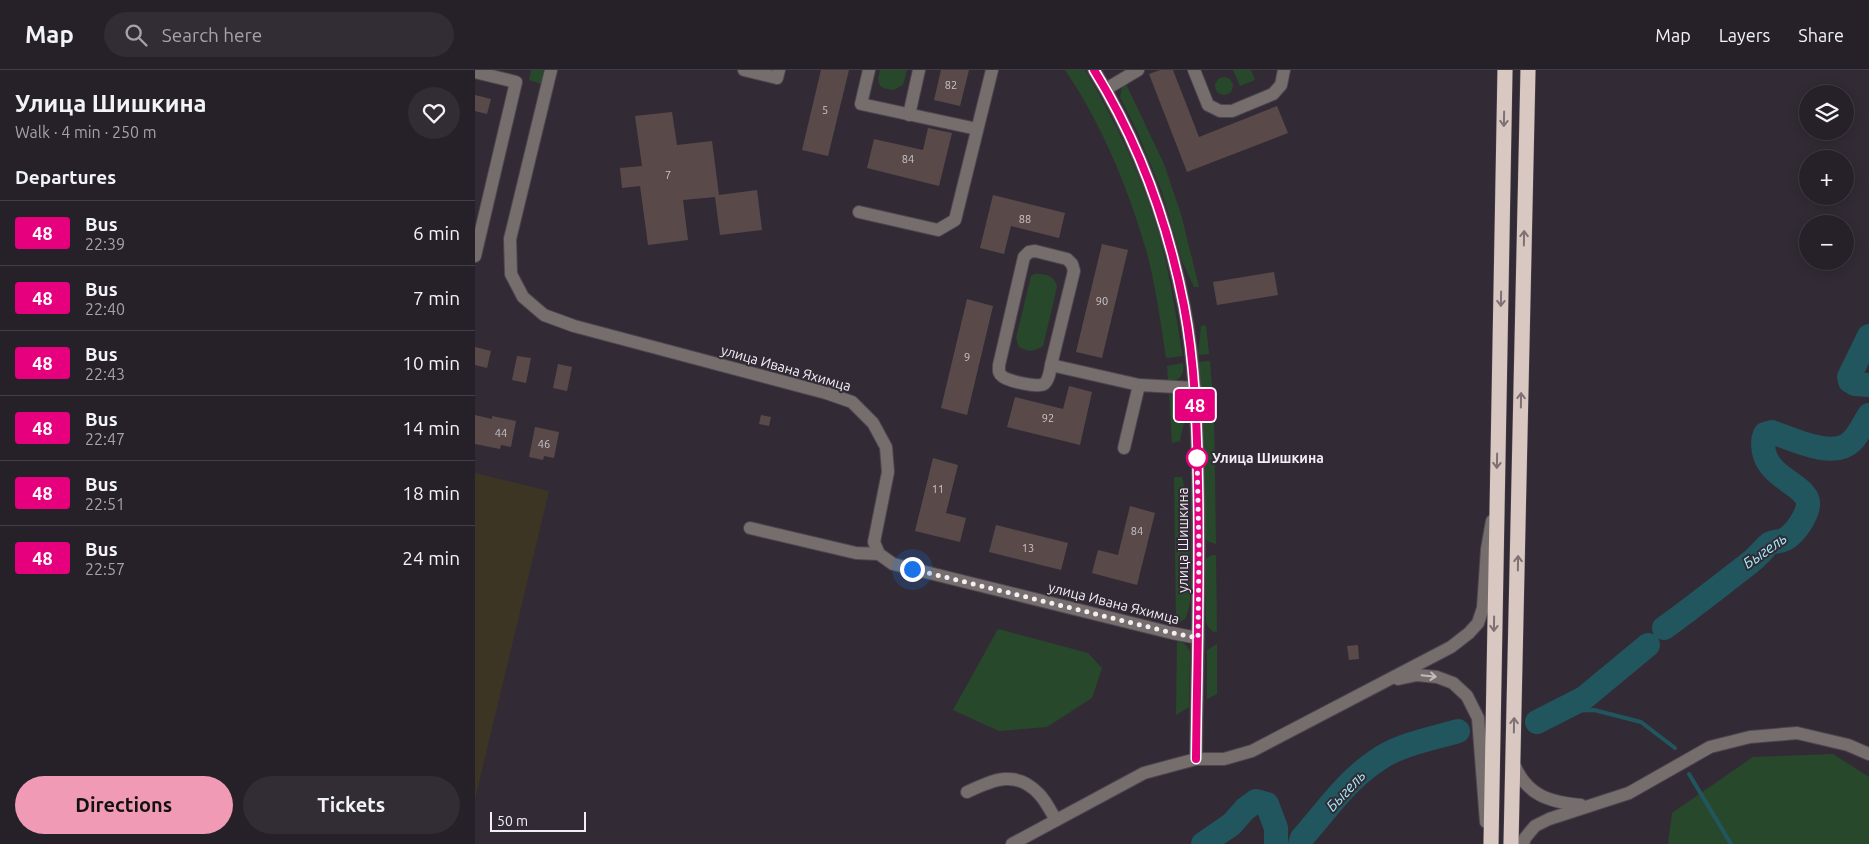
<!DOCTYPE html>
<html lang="en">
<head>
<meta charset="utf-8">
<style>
  body { margin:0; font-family:Ubuntu,sans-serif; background:#322d34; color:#f1f3f6; height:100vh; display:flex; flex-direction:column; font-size:19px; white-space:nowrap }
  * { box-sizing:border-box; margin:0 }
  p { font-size:16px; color:#a4a3a8 }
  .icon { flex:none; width:28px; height:28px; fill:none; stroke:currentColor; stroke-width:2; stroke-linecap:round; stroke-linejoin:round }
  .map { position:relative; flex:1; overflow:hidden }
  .sheet { display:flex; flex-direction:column; background:#262028; width:475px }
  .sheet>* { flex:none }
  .badge { padding:0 10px; border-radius:4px; font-size:18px; line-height:32px }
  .controls { position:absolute; left:1324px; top:15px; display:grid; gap:10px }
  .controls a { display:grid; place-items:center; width:55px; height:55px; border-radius:50%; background:#262028; box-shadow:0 2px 12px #0003,0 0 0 1px #423e45; font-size:25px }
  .scale { position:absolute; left:15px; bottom:12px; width:96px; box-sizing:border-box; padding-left:5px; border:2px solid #f3eef5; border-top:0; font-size:14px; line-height:18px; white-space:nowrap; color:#f3eef5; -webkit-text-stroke:4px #322b35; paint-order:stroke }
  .you { position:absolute; width:25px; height:25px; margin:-12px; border:4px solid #fff; border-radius:50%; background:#1a73e8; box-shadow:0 0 0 8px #1a73e833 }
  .map>.badge { position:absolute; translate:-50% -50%; box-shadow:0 0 0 2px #fff }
  h2 { padding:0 15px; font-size:19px; line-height:45px }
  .round { display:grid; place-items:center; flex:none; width:52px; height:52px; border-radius:26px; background:#322d34 }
  .overview { display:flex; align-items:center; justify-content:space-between; height:85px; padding:0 15px }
  h1 { font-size:24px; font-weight:600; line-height:38px }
  .cta { display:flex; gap:10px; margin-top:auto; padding:10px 15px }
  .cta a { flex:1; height:58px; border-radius:30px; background:#f09ab5; color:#111; font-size:20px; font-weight:600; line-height:58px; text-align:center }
  .cta a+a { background:#322d34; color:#f1f3f6 }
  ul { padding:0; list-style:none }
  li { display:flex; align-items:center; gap:15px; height:65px; padding:0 15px; border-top:1px solid #423e45 }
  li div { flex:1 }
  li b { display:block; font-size:19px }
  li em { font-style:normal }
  li .badge { min-width:55px; font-weight:700; text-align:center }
  header { display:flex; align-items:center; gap:30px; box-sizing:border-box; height:70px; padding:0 25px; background:#262028; border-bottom:1px solid #423e45 }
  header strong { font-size:24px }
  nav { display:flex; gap:28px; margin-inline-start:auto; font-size:18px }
  .search { width:350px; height:45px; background:#322d34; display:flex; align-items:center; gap:12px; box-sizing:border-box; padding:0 18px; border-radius:28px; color:#a4a3a8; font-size:19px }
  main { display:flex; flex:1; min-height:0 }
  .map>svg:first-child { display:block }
</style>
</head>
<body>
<header>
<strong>Map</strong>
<div class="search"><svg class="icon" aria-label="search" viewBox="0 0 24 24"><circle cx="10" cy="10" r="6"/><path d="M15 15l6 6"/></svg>Search here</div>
<nav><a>Map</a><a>Layers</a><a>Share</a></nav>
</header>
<main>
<section class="sheet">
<div class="overview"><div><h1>Улица Шишкина</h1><p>Walk · 4 min · 250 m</p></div><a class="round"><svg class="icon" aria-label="heart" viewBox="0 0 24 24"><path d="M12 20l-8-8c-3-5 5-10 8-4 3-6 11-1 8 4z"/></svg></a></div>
<h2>Departures</h2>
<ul>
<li><span class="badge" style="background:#e6007e;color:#fff">48</span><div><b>Bus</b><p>22:39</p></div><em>6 min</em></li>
<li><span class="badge" style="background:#e6007e;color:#fff">48</span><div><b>Bus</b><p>22:40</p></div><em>7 min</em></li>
<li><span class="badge" style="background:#e6007e;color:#fff">48</span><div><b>Bus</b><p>22:43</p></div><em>10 min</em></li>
<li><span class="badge" style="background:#e6007e;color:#fff">48</span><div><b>Bus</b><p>22:47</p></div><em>14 min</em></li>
<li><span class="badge" style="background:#e6007e;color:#fff">48</span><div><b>Bus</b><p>22:51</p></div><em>18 min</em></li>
<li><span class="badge" style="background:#e6007e;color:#fff">48</span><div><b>Bus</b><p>22:57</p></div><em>24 min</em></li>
</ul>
<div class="cta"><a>Directions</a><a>Tickets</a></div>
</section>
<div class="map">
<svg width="1394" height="774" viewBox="0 0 1394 774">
  <rect width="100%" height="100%" fill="#322b35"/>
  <polygon fill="#3c3524" points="0,403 74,421 0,729"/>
  <g fill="#28482b">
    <polygon points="56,0 69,0 66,14 54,10"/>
    <path d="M405,0H432L428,15L418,20C404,18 401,15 405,0Z"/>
    <path d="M590,0H610C638,48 664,99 680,152C694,196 700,241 708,286L691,288C686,254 681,219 673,187C655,122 628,56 590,0Z"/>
    <polygon points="758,0 776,0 780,10 765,16"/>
    <circle cx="749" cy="16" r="9"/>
    <polygon points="651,14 689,94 706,144 724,217 719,217 707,191 687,122 662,61 645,27 647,16"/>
    <path d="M559,204C570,203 580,206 582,217L568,276C559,282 553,282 544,277L541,268L556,206Z"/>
    <polygon points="731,255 734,284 723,285 726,256"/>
    <polygon points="735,291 739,341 741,474 732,471 730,467 729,386 723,292"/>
    <path d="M708,293C710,304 705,311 693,312L692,296Z"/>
    <path d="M694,324C721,326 708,353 705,371L697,373Z"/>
    <polygon points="699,407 707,407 715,442 715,533 711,548 701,555"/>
    <polygon points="738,485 741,485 742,561 739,562 733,557 731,552 730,490 733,487"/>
    <polygon points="523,559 613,583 627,598 617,628 572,657 524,661 478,640"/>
    <path d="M702,570C709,572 713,576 715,583L714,637L701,645Z"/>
    <polygon points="742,574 742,624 732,629 732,580"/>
    <polygon points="1358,684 1394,707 1394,774 1193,774 1197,743 1278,687"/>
  </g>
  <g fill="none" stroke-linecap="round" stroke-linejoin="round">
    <g stroke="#21565f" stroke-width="4">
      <polyline points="1083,641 1119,640 1166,652 1200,678"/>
      <polyline points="1214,704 1256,774"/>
    </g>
    <g stroke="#21565f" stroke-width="24">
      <polyline points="1394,266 1374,307 1375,311 1380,314 1394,315"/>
      <path d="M1189,558C1216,539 1242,518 1268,498C1273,494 1279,490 1283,485C1287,482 1290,477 1294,474C1299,471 1307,472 1312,468C1321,462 1331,447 1333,436C1336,416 1295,410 1289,382C1288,375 1287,371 1290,364L1297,362C1317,369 1359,390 1377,371C1384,364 1389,353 1394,345"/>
      <polyline points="1062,652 1109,628 1173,575"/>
      <polyline points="728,774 757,754 770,739 781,731 792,734 801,758 801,774"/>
      <path d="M825,774L827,768C850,742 871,711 901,691C924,674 957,669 983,661"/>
    </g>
  </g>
  <g fill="#594a49">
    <polygon points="346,0 374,0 353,86 327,80"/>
    <polygon points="466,0 494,0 485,36 459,30"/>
    <polygon points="685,0 698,0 724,67 802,36 813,63 712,102 674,4"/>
    <polygon points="0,25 16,29 12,44 0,41"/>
    <polygon points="197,42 202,75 237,71 244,125 282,120 287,160 245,165 240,127 208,130 213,170 173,175 165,116 147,118 145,98 167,96 160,46"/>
    <polygon points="453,58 477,63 464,116 392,98 399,69 448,80"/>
    <polygon points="518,125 590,143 584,168 536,156 529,184 505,178"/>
    <polygon points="627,174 653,180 627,288 601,282"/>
    <polygon points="799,202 803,225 742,235 738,212"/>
    <polygon points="492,229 518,236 492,345 466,338"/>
    <polygon points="0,277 16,281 12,298 0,295"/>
    <polygon points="42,286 56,288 51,313 37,310"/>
    <polygon points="83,294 97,297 92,321 78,318"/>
    <polygon points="594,316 617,322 605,375 532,357 540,327 588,339"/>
    <polygon points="0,345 17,349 17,346 41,351 36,377 26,375 25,379 0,374"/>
    <polygon points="286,345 296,347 294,356 284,354"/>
    <polygon points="60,357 84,362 79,388 69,386 68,390 54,387"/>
    <polygon points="458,388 483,395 471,443 491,448 485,472 440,461"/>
    <polygon points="655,436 680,443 662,515 617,503 623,480 643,485"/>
    <polygon points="521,455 593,473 586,500 514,482"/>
    <polygon points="883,575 884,589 874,590 872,576"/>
  </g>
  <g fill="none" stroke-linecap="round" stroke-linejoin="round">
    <g stroke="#4d4650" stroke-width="14">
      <g id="minor">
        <polyline points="76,0 35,169 36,204 48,227 69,245 99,256 351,323 377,332 398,353 411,377 413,402 399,472 404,484 418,494 697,563 723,568"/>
        <polyline points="269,0 302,8 304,0"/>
        <polyline points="394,0 386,34 502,59"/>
        <path d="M619,0C663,71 693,154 709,236C720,292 722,352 723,409C725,503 722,596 721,689"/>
        <polyline points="719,0 733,35 745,41 757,41 798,24 806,15 809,0"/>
        <polyline points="0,2 41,12 0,186"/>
        <polyline points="631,19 663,0"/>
        <polyline points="434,45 444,0"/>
        <polyline points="384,142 463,160 480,150 517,0"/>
        <path d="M576,295C575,301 574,310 569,314C564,318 531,311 527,306C523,303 524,300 524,295L549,187L554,182L560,181L592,189L597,194L599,201L576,295L664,315L720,318"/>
        <polyline points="649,378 664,315"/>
        <polyline points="275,458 381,483 404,484"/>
        <polyline points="923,609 942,605 962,607 978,613 992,626 1003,648 1011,752"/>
        <path d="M1038,692C1051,725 1073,732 1106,735"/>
        <path d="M492,722C518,710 541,699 564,724C571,731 576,742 581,750"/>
        <polyline points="537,774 669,703 721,689 749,689 777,681 976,577 994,563 1003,553 1008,538 1012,479 1017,451"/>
        <polyline points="1048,774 1050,768 1060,756 1074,749 1154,723 1235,677 1275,667 1322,663 1373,675 1394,684"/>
      </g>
    </g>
    <g stroke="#4d4650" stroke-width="16">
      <g id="highway">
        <polyline points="1016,774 1030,0"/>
        <polyline points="1036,774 1053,0"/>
      </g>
    </g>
    <use href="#minor" stroke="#756e6c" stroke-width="12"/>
    <use href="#highway" stroke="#d9c7c2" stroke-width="15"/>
  </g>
  <defs><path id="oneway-shaft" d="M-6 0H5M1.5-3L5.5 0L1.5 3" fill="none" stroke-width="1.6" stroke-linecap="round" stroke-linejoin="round" transform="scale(1.25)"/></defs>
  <g stroke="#7d7174">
    <use href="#oneway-shaft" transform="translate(1029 49) rotate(91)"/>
    <use href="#oneway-shaft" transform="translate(1049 168) rotate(-89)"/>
    <use href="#oneway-shaft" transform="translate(1026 229) rotate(91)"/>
    <use href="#oneway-shaft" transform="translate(1046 330) rotate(-89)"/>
    <use href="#oneway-shaft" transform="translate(1022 391) rotate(91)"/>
    <use href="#oneway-shaft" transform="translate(1043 493) rotate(-89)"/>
    <use href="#oneway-shaft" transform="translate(1019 554) rotate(91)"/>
    <use href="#oneway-shaft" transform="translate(1039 655) rotate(-89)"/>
  </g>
  <use stroke="#c1bbbe" href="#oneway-shaft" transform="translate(954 606) rotate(6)"/>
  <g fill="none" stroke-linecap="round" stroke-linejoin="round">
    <g stroke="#fff" stroke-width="11">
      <path id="line" d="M619,0C663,71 693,154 709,236C720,294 722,354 723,413C725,505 722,597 721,689"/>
    </g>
    <use href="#line" stroke="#e6007e" stroke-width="8"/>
    <polyline stroke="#f3eef5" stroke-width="5" stroke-dasharray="0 9" points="437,499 698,563 723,568 724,480 722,383 722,388"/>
  </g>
  <circle fill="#fff" stroke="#e6007e" stroke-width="2.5" cx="722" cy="388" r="10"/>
  <g text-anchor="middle" stroke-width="4" stroke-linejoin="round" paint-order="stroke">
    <g font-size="11" fill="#ccc5ca">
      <text x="476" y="19">82</text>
      <text x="350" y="44">5</text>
      <text x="433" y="93">84</text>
      <text x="193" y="109">7</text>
      <text x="550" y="153">88</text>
      <text x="627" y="235">90</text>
      <text x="492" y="291">9</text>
      <text x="573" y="352">92</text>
      <text x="26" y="367">44</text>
      <text x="69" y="378">46</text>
      <text x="463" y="423">11</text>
      <text x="662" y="465">84</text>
      <text x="553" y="482">13</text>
    </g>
    <g font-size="14" fill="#f3eef5" stroke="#322b35">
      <text transform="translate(311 298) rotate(16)" y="5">улица Ивана Яхимца</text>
      <text transform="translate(708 470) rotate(-90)" y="5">улица Шишкина</text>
      <text transform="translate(639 533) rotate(14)" y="5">улица Ивана Яхимца</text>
    </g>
    <g font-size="14" font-weight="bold" fill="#f3eef5" stroke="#322b35" text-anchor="start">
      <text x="737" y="393">Улица Шишкина</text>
    </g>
    <g font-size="15" font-style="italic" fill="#a3edfa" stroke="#322b35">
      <text transform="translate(1290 481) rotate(-35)" y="5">Быгель</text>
      <text transform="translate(871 721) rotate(-47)" y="5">Быгель</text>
    </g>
  </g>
</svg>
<div class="controls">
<a><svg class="icon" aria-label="layers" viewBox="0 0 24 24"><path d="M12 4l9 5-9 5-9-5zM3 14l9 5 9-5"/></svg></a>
<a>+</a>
<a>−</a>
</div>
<div class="scale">50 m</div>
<div class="you" style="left:437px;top:499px"></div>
<b class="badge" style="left:720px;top:335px;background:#e6007e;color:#fff">48</b>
</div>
</main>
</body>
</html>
